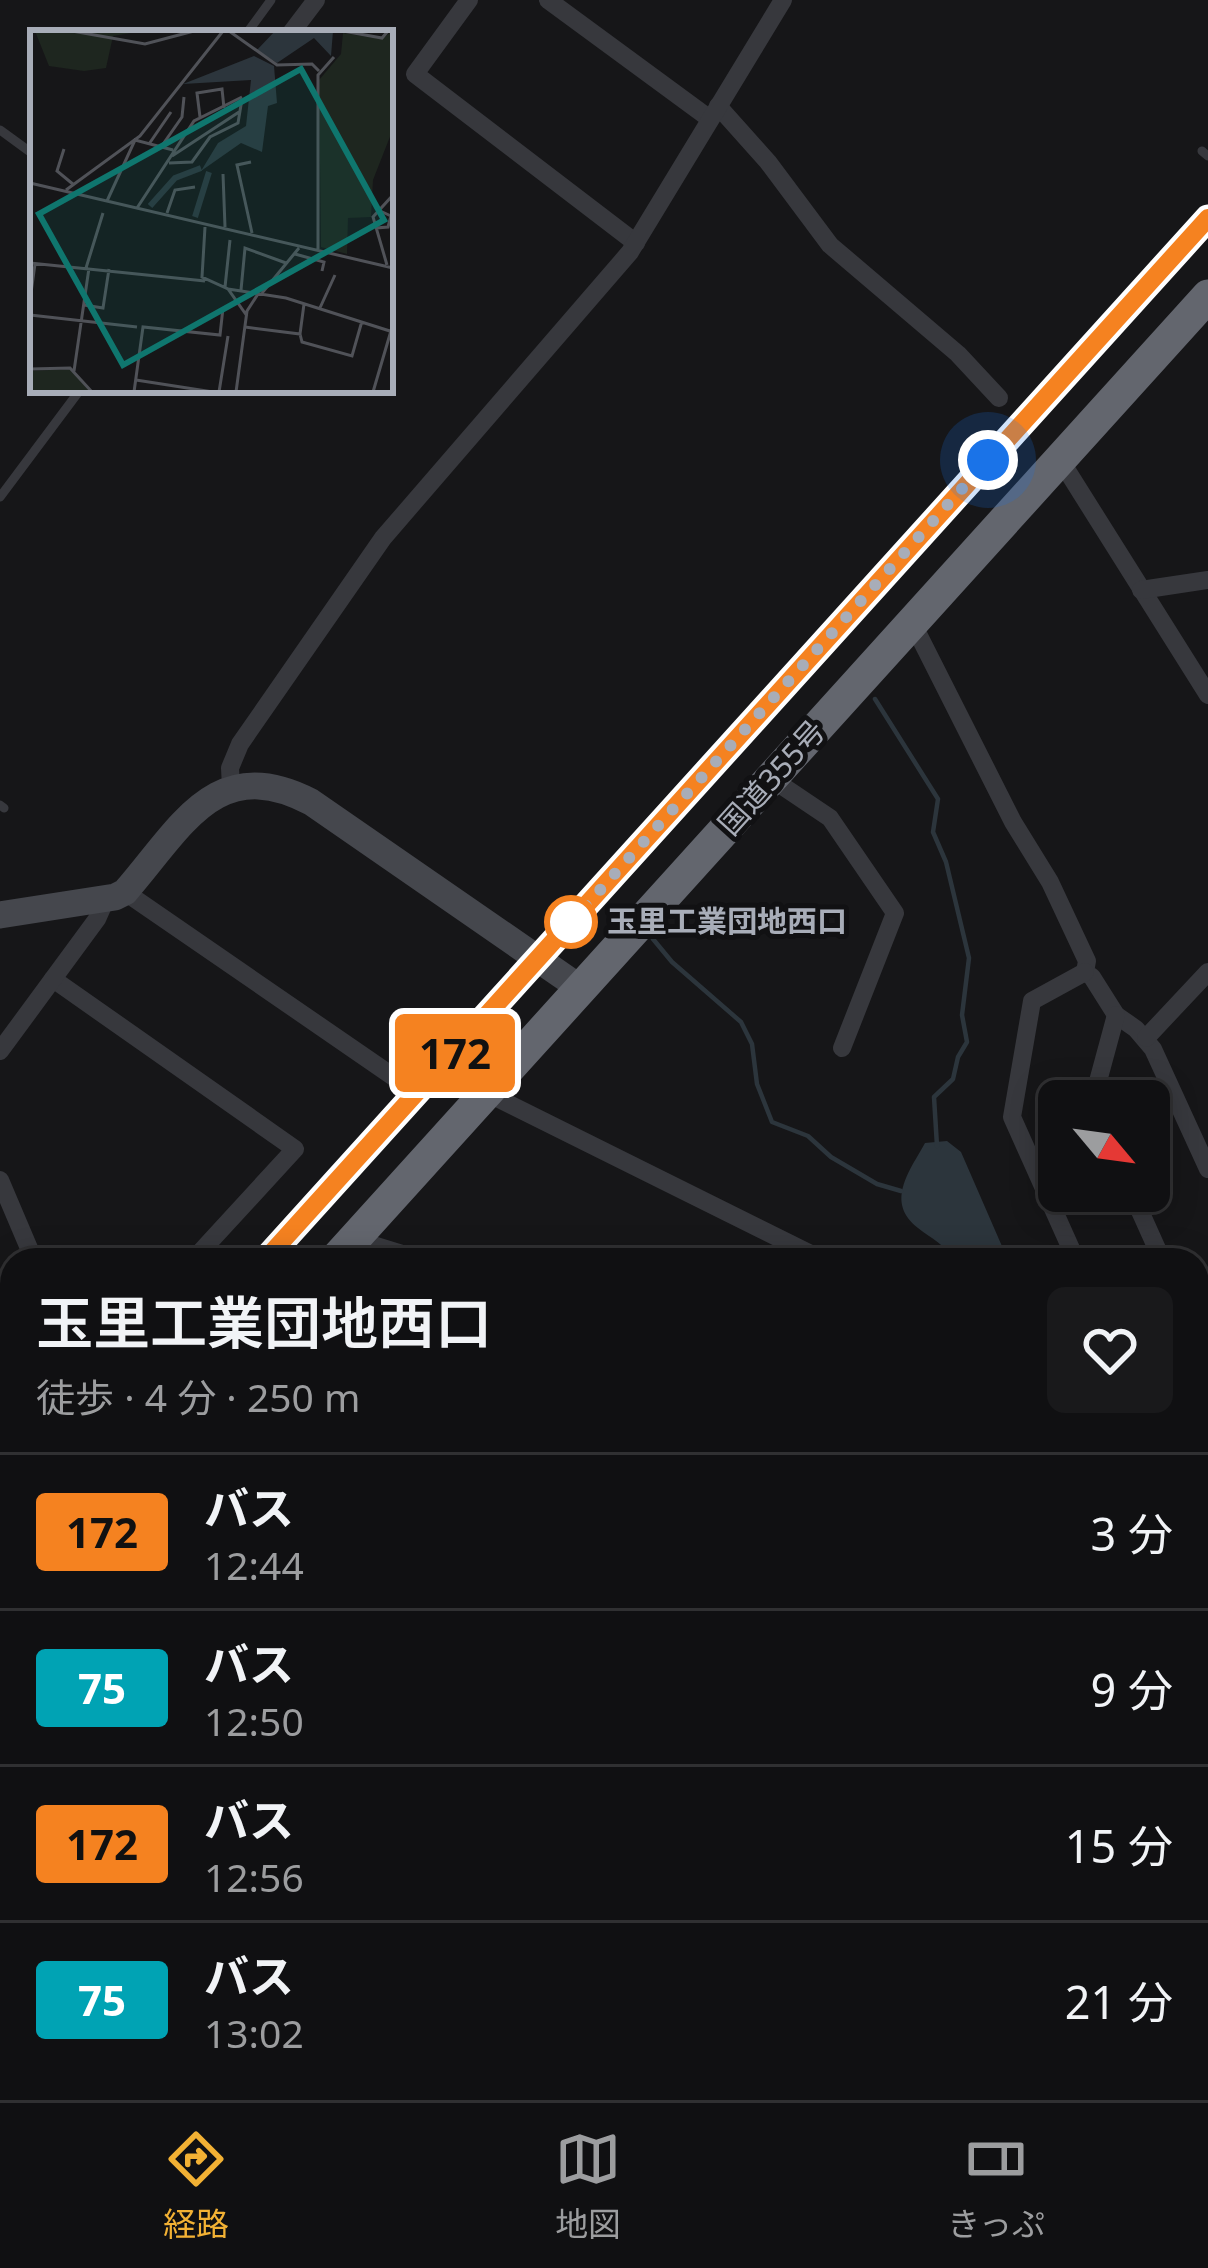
<!DOCTYPE html>
<html lang="ja">
<head>
<meta charset="utf-8">
<style>
  body { margin:0; font-family:"Noto Sans","Noto Sans JP",sans-serif; background:#19191b; color:#f1f3f6; height:100vh; display:flex; flex-direction:column; font-size:45px; white-space:nowrap }
  * { box-sizing:border-box; margin:0 }
  p { font-size:39px; color:#9c9d9f }
  .icon { flex:none; width:66px; height:66px; fill:none; stroke:currentColor; stroke-width:2; stroke-linecap:round; stroke-linejoin:round }
  .map { position:relative; flex:1; overflow:hidden }
  .side { position:absolute; left:0px; top:1248px; width:1209px; height:852px; display:flex; flex-direction:column; background:#101012; border-radius:36px 36px 0 0; box-shadow:0 6px 30px #0003,0 0 0 3px #303032 }
  .side>* { flex:none }
  .badge { padding:0 24px; border-radius:9px; font-size:42px; line-height:78px }
  .needle { width:78px; rotate:119deg }
  .fabs { position:absolute; left:1038px; top:1080px; display:grid; gap:24px }
  .fabs a { display:grid; place-items:center; width:132px; height:132px; border-radius:18px; background:#101012; box-shadow:0 6px 30px #0003,0 0 0 3px #303032; font-size:60px }
  .you { position:absolute; width:60px; height:60px; margin:-30px; border:9px solid #fff; border-radius:50%; background:#1a73e8; box-shadow:0 0 0 18px #1a73e833 }
  .map>.badge { position:absolute; translate:-50% -50%; box-shadow:0 0 0 6px #fff }
  .round { display:grid; place-items:center; flex:none; width:126px; height:126px; border-radius:18px; background:#19191b }
  .summary { display:flex; align-items:center; justify-content:space-between; height:204px; padding:0 36px }
  h1 { font-size:57px; font-weight:600; line-height:90px }
  ul { padding:0; list-style:none }
  li { display:flex; align-items:center; gap:36px; height:156px; padding:0 36px; border-top:3px solid #303032 }
  li div { flex:1 }
  li b { display:block; font-size:45px }
  li em { font-style:normal }
  li .badge { min-width:132px; font-weight:700; text-align:center }
  .menu { display:flex; justify-content:space-around; align-items:center; height:168px; border-top:3px solid #303032; background:#101012; font-size:33px; color:#9c9d9f }
  .menu a { display:grid; justify-items:center; gap:6px }
  .menu .current { color:#f2b134 }
  .map>svg:first-child { display:block }
</style>
</head>
<body>
<div class="map">
<svg width="1208" height="2100" viewBox="0 0 1208 2100">
  <rect width="100%" height="100%" fill="#161618"/>
  <g fill="#1e261f">
    <polygon points="12,1647 12,1812 0,1805 0,1660"/>
    <polygon points="165,2088 890,2088 912,2100 187,2100"/>
  </g>
  <g fill="#2c353c">
    <path d="M947,1141L961,1152L1008,1260H953C945,1244 932,1239 918,1228C885,1202 909,1172 925,1143Z"/>
    <polygon points="1197,1691 1208,1697 1208,1890 1197,1884"/>
  </g>
  <g fill="none" stroke-linecap="round" stroke-linejoin="round">
    <g stroke="#2c353c" stroke-width="4.5">
      <polyline points="875,699 938,799 933,832 946,862 969,958 962,1015 967,1042 958,1057 953,1079 934,1097 937,1146"/>
      <polyline points="653,939 672,962 741,1022 752,1044 757,1084 772,1122 808,1136 831,1157 877,1184 901,1191"/>
    </g>
    <g stroke="#37383d" stroke-width="9">
      <polyline points="247,33 271,0"/>
      <polyline points="0,130 33,154"/>
      <polyline points="1202,151 1208,156"/>
      <polyline points="0,497 80,390"/>
      <polyline points="0,805 4,808"/>
      <polyline points="265,1260 1208,217"/>
      <polyline points="0,1526 12,1513"/>
      <polyline points="0,1555 12,1541"/>
      <polyline points="935,2088 956,2100"/>
    </g>
    <g stroke="#37383d" stroke-width="18">
      <polyline points="469,0 415,74 636,243"/>
      <polyline points="548,0 710,119"/>
      <polyline points="291,33 316,0"/>
      <polyline points="718,106 768,162 830,245 958,354 999,398"/>
      <polyline points="1061,461 1208,695"/>
      <polyline points="1141,590 1208,580"/>
      <polyline points="913,624 1013,822 1050,882 1087,961 1085,972 1092,977 1116,1015 1136,1029 1153,1049 1208,1169"/>
      <polyline points="772,779 830,818 895,913 842,1048"/>
      <polyline points="231,787 230,768 240,744 383,538 630,252 783,0"/>
      <polyline points="125,892 401,1082"/>
      <polyline points="53,979 295,1149 193,1260"/>
      <polyline points="1146,1038 1208,972"/>
      <polyline points="0,1051 97,919 105,901"/>
      <polyline points="487,1093 823,1260"/>
      <polyline points="1097,1101 1097,1085 1116,1015"/>
      <polyline points="0,1180 34,1260"/>
      <polyline points="1131,1191 1162,1260"/>
      <polyline points="354,1239 422,1260"/>
      <polyline points="1076,1260 1012,1117 1032,1001 1085,972"/>
      <polyline points="1197,1289 1208,1286"/>
      <polyline points="1197,1612 1208,1621"/>
      <polyline points="0,2027 12,2030"/>
      <polyline points="67,2100 81,2097"/>
    </g>
    <path stroke="#45474d" stroke-width="27" d="M0,915L115,897L125,892C181,828 216,752 311,802L580,988"/>
    <g stroke="#63666e" stroke-width="33">
      <polyline points="335,1260 1208,296"/>
      <polyline points="0,1630 12,1617"/>
    </g>
  </g>
  <g fill="none" stroke-linecap="round" stroke-linejoin="round">
    <g stroke="#fff" stroke-width="27">
      <polyline id="line" points="265,1260 1208,218"/>
    </g>
    <use href="#line" stroke="#f58220" stroke-width="18"/>
    <polyline stroke="#a8adb8" stroke-width="12" stroke-dasharray="0 21.6" points="571,922 564,930 988,460"/>
  </g>
  <circle fill="#fff" stroke="#f58220" stroke-width="6" cx="571" cy="922" r="24"/>
  <g text-anchor="middle" stroke-width="10" stroke-linejoin="round" paint-order="stroke">
    <g font-size="30" fill="#a8adb8" stroke="#111113">
      <text transform="translate(772 778) rotate(-48)" y="10">国道355号</text>
    </g>
    <g font-size="30" font-weight="bold" fill="#a8adb8" stroke="#111113" text-anchor="start">
      <text x="607" y="932">玉里工業団地西口</text>
    </g>
  </g>
  <g transform="translate(30 30)">
    <rect width="363" height="363" fill="#161618"/>
    <path d="M5,1H113L83,6L76,38L54,41L19,36ZM363,1V99L343,150L341,187L318,188L317,224L291,217L289,50L311,24L313,3L351,9ZM40,339L60,362H0V341Z" fill="#1e261f"/>
    <path d="M245,1H303L301,26L284,8L247,33L227,20ZM224,26L244,36L247,73L238,76L232,122L211,113L171,141L188,113L216,96L221,50L153,54Z" fill="#2c353c"/>
    <path fill="none" stroke="#2c353c" stroke-width="6" d="M120,176L145,148L171,138M165,187L179,142"/>
    <path fill="none" stroke="#505258" stroke-width="3" d="M42,1L115,14L164,1M199,1L247,35L282,34L289,41M313,1L352,8L358,1M170,87L167,63L192,59L194,78M119,114L141,82M131,117L152,87L154,67M34,119L27,141L44,155M142,126L209,82M221,132L207,135L222,203M139,133L162,132L180,107L208,93L212,69M193,144L195,197M0,153L363,238M36,160L110,106L193,1M77,171L105,110L143,120M107,178L164,91L212,67M137,183L145,160L165,157M175,197L172,247L198,259L217,286M346,198L358,197L361,186L348,180M288,219V45L304,27M265,224L294,232L292,241M0,233L175,251M357,235L343,187L363,165M56,238L73,183M195,257L200,210M198,259L256,268L363,302M211,260L215,218L256,233M232,263L269,218M0,270L5,234M54,275L73,278L79,239M289,280L305,245M0,285L107,297M215,297L270,304L274,274M270,304L272,312L322,326L332,291M0,339L40,338L62,362M44,341L59,238M106,350L183,362M104,362L113,297L190,305L193,278M189,362L198,306M206,362L217,281L228,264M343,362L363,294"/>
    <path fill="#0f766e" fill-opacity="0.15" stroke="#0f766e" stroke-width="6" d="M271,39L354,190L93,335L9,184Z"/>
    <rect width="363" height="363" fill="none" stroke="#a8adb8" stroke-width="6"/>
  </g>
</svg>
<div class="fabs">
<a><svg class="needle" viewBox="-14 -14 28 28"><path d="M0-13l5 13h-10z" fill="#e53935"/><path d="M0 13l5-13h-10z" fill="#9c9d9f"/></svg></a>
</div>
<div class="you" style="left:988px;top:460px"></div>
<b class="badge" style="left:455px;top:1053px;background:#f58220;color:#111">172</b>
<section class="side">
<div class="summary"><div><h1>玉里工業団地西口</h1><p>徒歩 · 4 分 · 250 m</p></div><a class="round"><svg class="icon" aria-label="heart" viewBox="0 0 24 24"><path d="M12 20l-8-8c-3-5 5-10 8-4 3-6 11-1 8 4z"/></svg></a></div>
<ul>
<li><span class="badge" style="background:#f58220;color:#111">172</span><div><b>バス</b><p>12:44</p></div><em>3 分</em></li>
<li><span class="badge" style="background:#00a3b4;color:#fff">75</span><div><b>バス</b><p>12:50</p></div><em>9 分</em></li>
<li><span class="badge" style="background:#f58220;color:#111">172</span><div><b>バス</b><p>12:56</p></div><em>15 分</em></li>
<li><span class="badge" style="background:#00a3b4;color:#fff">75</span><div><b>バス</b><p>13:02</p></div><em>21 分</em></li>
</ul>
</section>
</div>
<nav class="menu">
<a class="current"><svg class="icon" aria-label="directions" viewBox="0 0 24 24"><path d="M12 3l9 9-9 9-9-9zM9 14v-3h6M13 9l2 2-2 2"/></svg>経路</a>
<a><svg class="icon" aria-label="map" viewBox="0 0 24 24"><path d="M3 6l6-2 6 2 6-2v14l-6 2-6-2-6 2zM9 4v14M15 6v14"/></svg>地図</a>
<a><svg class="icon" aria-label="tickets" viewBox="0 0 24 24"><path d="M3 7h18v10H3zM15 7v10"/></svg>きっぷ</a>
</nav>
</body>
</html>
